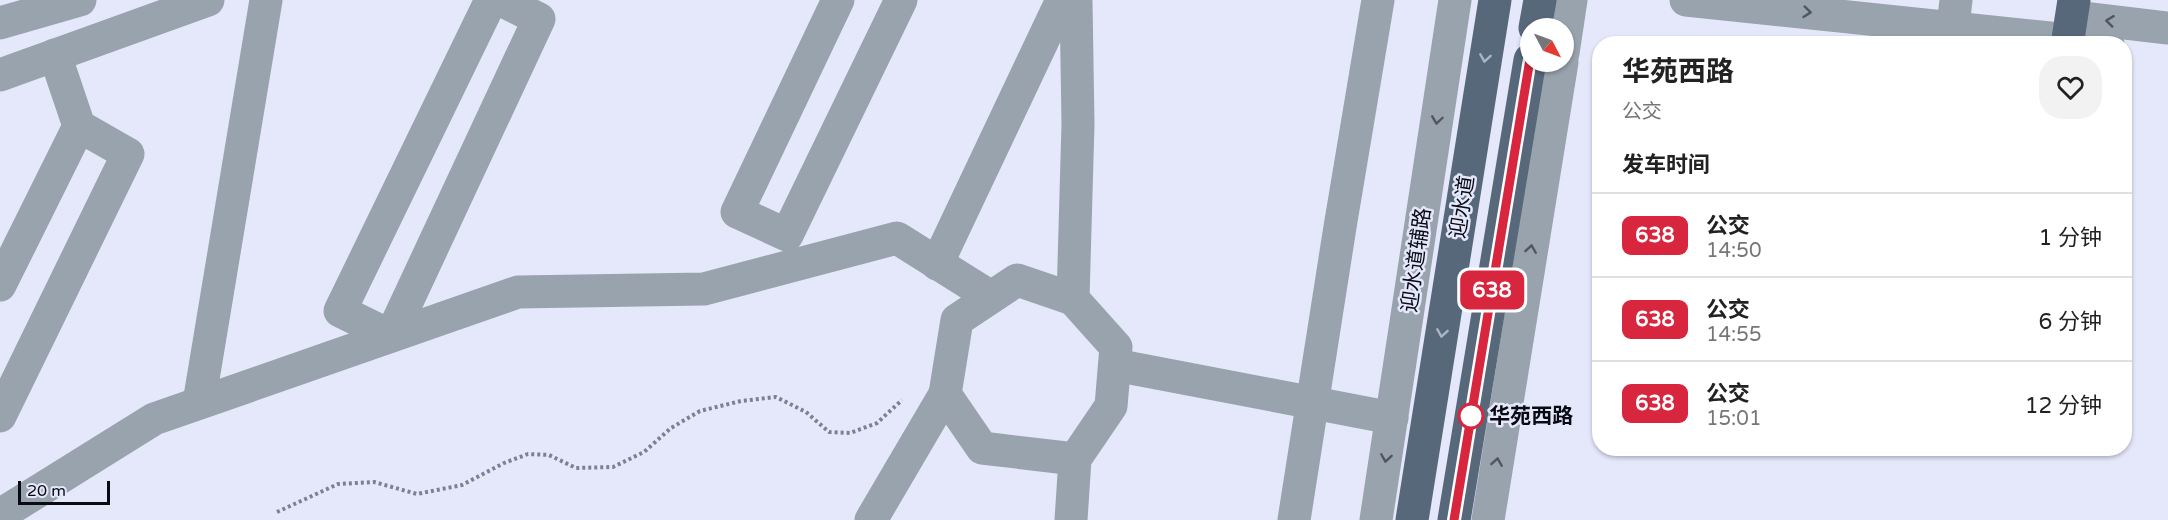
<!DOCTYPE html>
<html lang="zh">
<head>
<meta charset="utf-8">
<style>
  body { margin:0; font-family:"Varela Round","Noto Sans SC",sans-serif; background:#f2f2f2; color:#222; height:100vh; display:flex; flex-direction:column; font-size:22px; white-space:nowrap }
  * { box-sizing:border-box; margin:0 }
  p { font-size:20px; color:#767676 }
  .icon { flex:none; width:33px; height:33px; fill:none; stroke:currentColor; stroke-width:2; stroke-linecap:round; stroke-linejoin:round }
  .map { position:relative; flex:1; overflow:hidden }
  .panel { position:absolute; left:1592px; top:36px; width:540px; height:420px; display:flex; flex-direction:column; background:#fff; border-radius:24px; box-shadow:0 2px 4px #0004 }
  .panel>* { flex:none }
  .badge { padding:0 12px; border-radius:9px; font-size:21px; line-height:39px }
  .needle { width:39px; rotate:131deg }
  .fabs { position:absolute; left:1520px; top:18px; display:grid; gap:12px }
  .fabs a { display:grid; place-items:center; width:54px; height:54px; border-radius:50%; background:#fff; box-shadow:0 2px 4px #0004; font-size:30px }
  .scale { position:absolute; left:18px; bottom:15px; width:92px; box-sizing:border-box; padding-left:6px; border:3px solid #090a14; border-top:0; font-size:16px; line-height:21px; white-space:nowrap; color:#090a14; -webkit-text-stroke:4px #e5e8fb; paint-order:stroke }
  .map>.badge { position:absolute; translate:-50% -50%; box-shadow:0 0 0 3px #fff }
  h2 { padding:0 30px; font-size:22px; line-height:54px }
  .round { display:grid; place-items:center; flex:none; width:63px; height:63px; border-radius:24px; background:#f2f2f2 }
  .summary { display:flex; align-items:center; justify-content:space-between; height:102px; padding:0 30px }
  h1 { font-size:28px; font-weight:700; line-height:45px }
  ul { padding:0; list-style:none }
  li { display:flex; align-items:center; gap:18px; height:84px; padding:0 30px; border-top:2px solid #e0e0e0 }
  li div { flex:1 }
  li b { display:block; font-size:22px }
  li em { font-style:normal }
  li .badge { min-width:66px; font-weight:700; text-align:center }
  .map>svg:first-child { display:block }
</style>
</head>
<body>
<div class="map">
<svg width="2168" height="520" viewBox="0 0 2168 520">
  <rect width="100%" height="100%" fill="#e5e8fb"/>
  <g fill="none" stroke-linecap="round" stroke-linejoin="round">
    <polyline stroke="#7e808f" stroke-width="4" stroke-dasharray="3 3" stroke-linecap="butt" points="277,512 338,484 374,482 417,494 462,485 504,463 528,454 549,455 576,468 613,467 644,452 671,428 700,411 741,401 776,397 806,412 829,432 850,433 877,423 902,400"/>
    <g stroke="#99a3ad" stroke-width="33">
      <polyline points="491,0 340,311 391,336 539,19 501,0"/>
      <polyline points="838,0 737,212 787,235 901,0"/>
      <polyline points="1686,0 2108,44"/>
      <polyline points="2074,17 2168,28"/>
      <polyline points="0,23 80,0"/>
      <polyline points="1953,27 1956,0"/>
      <polyline points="1563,53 1571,0"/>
      <polyline points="0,75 208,0"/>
      <polyline points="937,264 1062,0"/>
      <polyline points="0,285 79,126"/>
      <polyline points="1073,299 1017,280 957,320 945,394 982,448 1075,459"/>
      <polyline points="1115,365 1392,418"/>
      <polyline points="199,403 266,0"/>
      <polyline points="0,416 128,154 79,126 55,55"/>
      <polyline points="0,515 154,419 518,292 704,289 897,238 991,297"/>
      <polyline points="871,520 945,394"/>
      <polyline points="1071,520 1075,459 1111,406 1116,347 1073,299 1078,124 1076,0"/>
      <polyline points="1294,520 1340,227 1378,0"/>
      <polyline points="1376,520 1455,0"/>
      <polyline points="1488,520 1562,62"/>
    </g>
    <g stroke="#57687b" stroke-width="33">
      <polyline points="1535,28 1540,0"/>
      <polyline points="2068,39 2074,0"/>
      <polyline points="1412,520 1495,0"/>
      <polyline points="1454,520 1530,60"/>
    </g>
  </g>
  <defs><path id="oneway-chevron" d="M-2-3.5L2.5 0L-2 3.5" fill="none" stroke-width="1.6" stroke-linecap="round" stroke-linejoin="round" transform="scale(1.5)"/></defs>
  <g stroke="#515660">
    <use href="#oneway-chevron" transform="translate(1807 12) rotate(6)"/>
    <use href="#oneway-chevron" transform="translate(2110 21) rotate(-173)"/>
    <use href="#oneway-chevron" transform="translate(1437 120) rotate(98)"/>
    <use href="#oneway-chevron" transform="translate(1531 249) rotate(-81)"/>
    <use href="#oneway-chevron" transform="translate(1386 458) rotate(99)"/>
    <use href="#oneway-chevron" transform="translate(1497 462) rotate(-81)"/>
  </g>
  <g stroke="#acb5c8">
    <use href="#oneway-chevron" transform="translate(1485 58) rotate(99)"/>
    <use href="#oneway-chevron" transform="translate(1442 333) rotate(99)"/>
  </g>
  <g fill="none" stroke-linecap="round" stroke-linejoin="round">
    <g stroke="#fff" stroke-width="14">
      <polyline id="line" points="1454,520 1530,59"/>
    </g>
    <use href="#line" stroke="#d7263d" stroke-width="9"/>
  </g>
  <circle fill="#fff" stroke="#d7263d" stroke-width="3" cx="1471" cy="416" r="12"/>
  <g text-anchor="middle" stroke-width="5" stroke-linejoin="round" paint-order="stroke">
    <g font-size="21" fill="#090a14" stroke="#e5e8fb">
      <text transform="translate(1462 207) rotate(-81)" y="7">迎水道</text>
      <text transform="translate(1416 260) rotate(-82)" y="7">迎水道辅路</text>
    </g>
    <g font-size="21" font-weight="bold" fill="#090a14" stroke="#e5e8fb" text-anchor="start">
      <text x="1489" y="423">华苑西路</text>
    </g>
  </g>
</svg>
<div class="fabs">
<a><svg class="needle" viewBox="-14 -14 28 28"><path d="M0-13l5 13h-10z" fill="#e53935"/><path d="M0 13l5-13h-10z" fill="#767676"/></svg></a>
</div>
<div class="scale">20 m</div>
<b class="badge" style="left:1492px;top:290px;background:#d7263d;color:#fff">638</b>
<section class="panel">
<div class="summary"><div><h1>华苑西路</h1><p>公交</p></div><a class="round"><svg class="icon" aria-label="heart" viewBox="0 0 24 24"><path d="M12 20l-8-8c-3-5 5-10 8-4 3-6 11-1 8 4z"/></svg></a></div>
<h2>发车时间</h2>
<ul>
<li><span class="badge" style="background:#d7263d;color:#fff">638</span><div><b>公交</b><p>14:50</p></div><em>1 分钟</em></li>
<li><span class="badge" style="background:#d7263d;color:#fff">638</span><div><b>公交</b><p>14:55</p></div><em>6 分钟</em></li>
<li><span class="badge" style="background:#d7263d;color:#fff">638</span><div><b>公交</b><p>15:01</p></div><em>12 分钟</em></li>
</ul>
</section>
</div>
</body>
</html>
